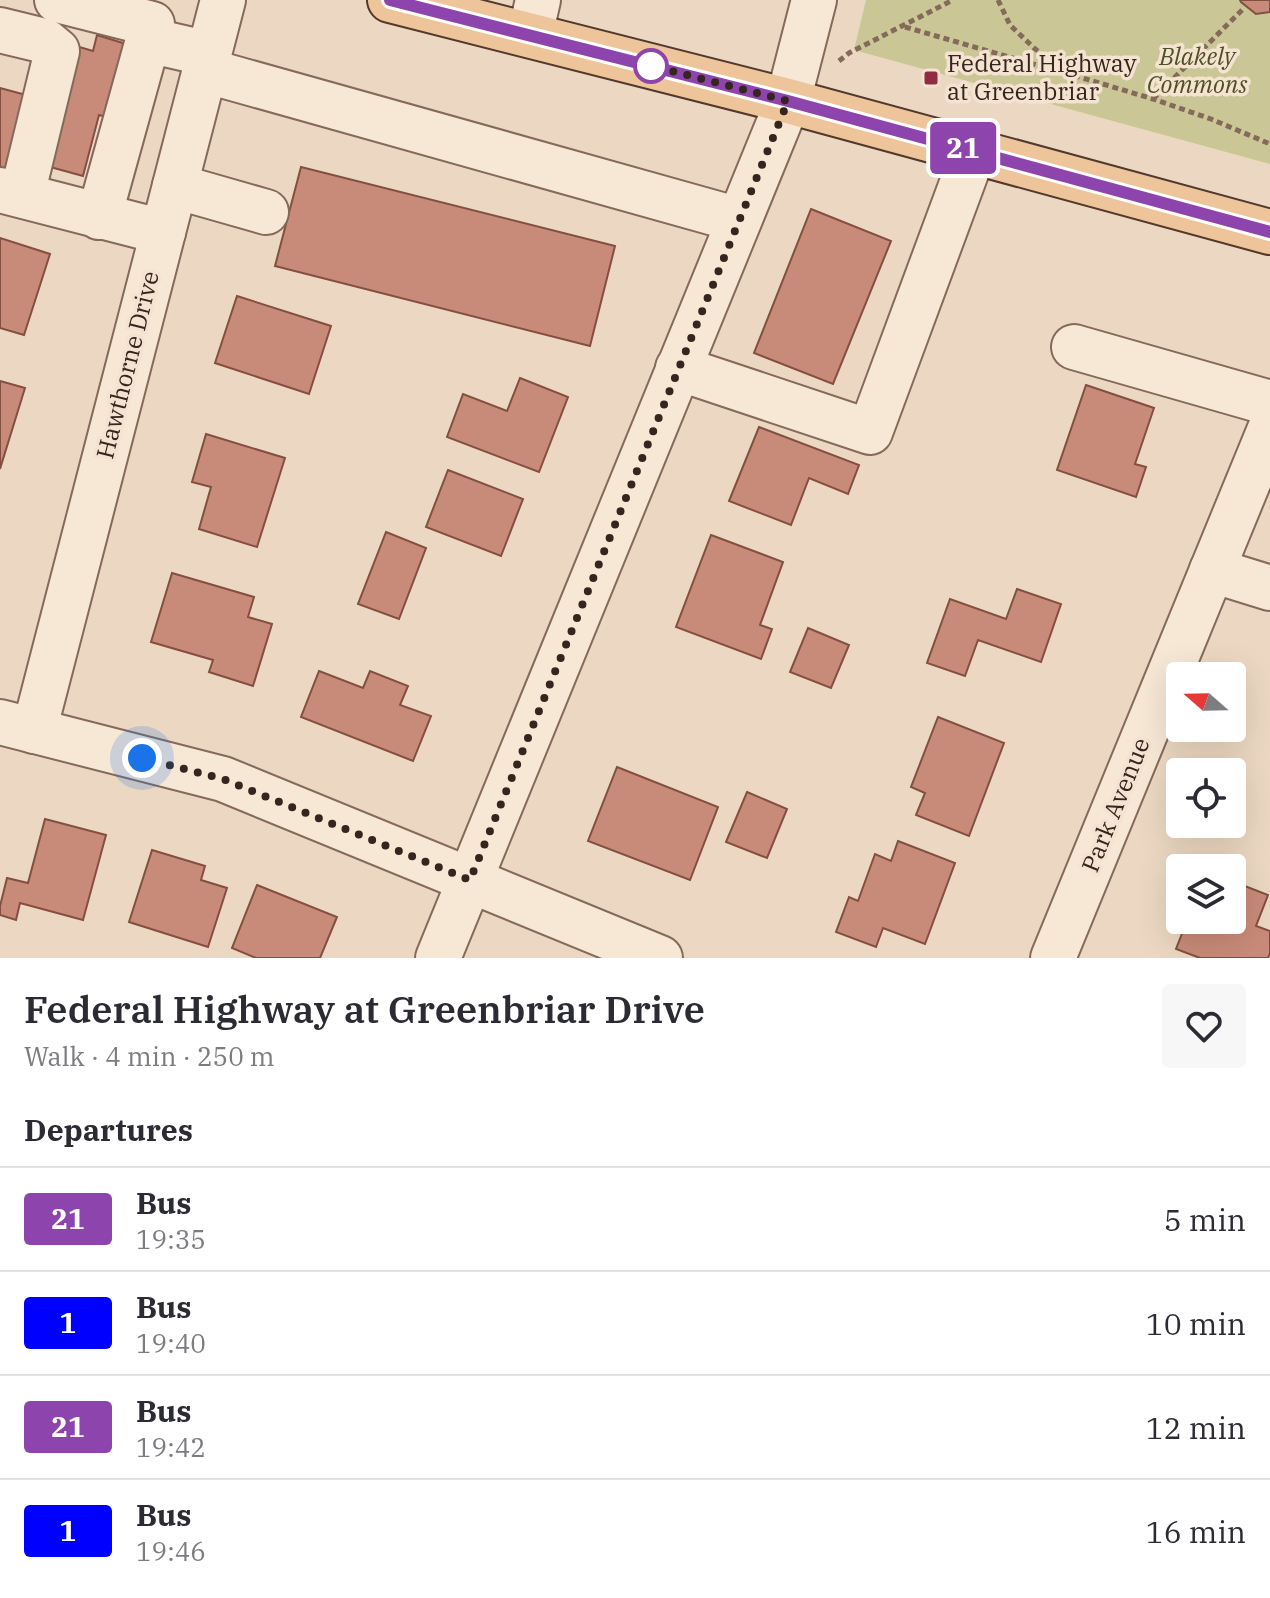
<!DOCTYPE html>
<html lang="en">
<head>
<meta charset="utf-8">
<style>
  body { margin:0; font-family:"IBM Plex Serif",serif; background:#f7f7f7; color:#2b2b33; height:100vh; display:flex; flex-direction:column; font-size:30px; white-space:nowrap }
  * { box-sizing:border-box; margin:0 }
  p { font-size:26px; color:#7c7c81 }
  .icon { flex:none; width:44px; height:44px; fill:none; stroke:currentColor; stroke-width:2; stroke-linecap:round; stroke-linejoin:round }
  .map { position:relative; height:958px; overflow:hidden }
  .details { display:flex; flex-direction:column; background:#fff; flex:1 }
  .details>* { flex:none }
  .badge { padding:0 16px; border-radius:6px; font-size:28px; line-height:52px }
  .needle { width:52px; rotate:290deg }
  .controls { position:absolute; left:1166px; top:662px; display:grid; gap:16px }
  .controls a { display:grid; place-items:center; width:80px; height:80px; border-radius:8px; background:#fff; box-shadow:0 8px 32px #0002; font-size:40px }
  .you { position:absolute; width:40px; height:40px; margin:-20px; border:6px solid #fff; border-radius:50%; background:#1a73e8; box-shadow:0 0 0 12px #1a73e833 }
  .map>.badge { position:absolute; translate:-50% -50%; box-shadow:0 0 0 4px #fff }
  h2 { padding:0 24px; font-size:30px; line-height:72px }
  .round { display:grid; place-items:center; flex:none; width:84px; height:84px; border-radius:8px; background:#f7f7f7 }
  .headline { display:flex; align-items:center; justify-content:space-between; height:136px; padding:0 24px }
  h1 { font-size:38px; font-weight:600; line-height:60px }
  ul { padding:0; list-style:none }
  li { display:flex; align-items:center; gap:24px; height:104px; padding:0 24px; border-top:2px solid #e1e1e2 }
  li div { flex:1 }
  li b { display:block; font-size:30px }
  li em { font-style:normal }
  li .badge { min-width:88px; font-weight:700; text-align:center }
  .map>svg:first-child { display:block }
</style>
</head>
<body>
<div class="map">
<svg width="1270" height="958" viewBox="0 0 1270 958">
  <rect width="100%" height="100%" fill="#ecd8c2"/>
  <polygon fill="#cac696" points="866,0 1270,0 1270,164 854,50"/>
  <g fill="#c98b79" stroke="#834f41" stroke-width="2">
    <polygon points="1240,0 1270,0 1270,12 1256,14 1241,2"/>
    <polygon points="97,35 126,44 106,117 99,115 83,176 43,165 76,46 93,51"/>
    <polygon points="0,88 26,95 5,174 0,172"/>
    <polygon points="301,167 615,246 590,346 275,266"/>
    <polygon points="811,209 891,241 833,384 754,353"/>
    <polygon points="0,238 50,254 24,335 0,328"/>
    <polygon points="237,296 331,326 309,394 215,363"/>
    <polygon points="520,378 568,397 539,472 447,437 463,394 507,411"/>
    <polygon points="0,381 25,388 0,469"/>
    <polygon points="1086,385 1154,408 1135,464 1146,467 1136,497 1057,470"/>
    <polygon points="759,427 859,465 848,494 809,478 791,525 729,501"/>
    <polygon points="206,434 285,458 257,547 199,529 211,487 192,482"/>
    <polygon points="448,470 523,499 501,556 426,527"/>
    <polygon points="386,532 426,548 399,619 358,604"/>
    <polygon points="711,535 783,562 760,625 772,629 761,659 676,627"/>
    <polygon points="172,573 254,597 248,617 272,624 253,686 209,672 213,660 151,642"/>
    <polygon points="1017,589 1061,604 1041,662 978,640 965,676 927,663 950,599 1006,619"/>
    <polygon points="808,628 849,645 831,688 790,672"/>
    <polygon points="319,671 363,688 370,671 408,686 400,705 431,716 413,761 301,717"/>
    <polygon points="938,717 1004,743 969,836 916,815 925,793 911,787"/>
    <polygon points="617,767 718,807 690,880 588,841"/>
    <polygon points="747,792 787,809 767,858 726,842"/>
    <polygon points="45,819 106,835 83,920 20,903 16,920 0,915 0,906 7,878 28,883"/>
    <polygon points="898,841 955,863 925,944 883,928 876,947 836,932 849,897 858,901 875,854 891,861"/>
    <polygon points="152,850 205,866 201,880 227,888 208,947 129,922"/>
    <polygon points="1232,881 1268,895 1256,926 1270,931 1270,953 1268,958 1200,958 1176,949 1185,926 1196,930 1200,920 1232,920"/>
    <polygon points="257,885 337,917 320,958 256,958 232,948"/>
  </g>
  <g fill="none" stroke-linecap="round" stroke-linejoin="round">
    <g stroke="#85695a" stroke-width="48">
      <g id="minor">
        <polyline points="57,0 152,24 148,40"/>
        <polyline points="0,30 45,41 57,51 22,195"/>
        <polyline points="530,35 538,0"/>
        <polyline points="204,70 739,220"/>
        <polyline points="175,186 266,212"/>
        <polyline points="0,190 163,232"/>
        <polyline points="99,217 148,40 209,54"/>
        <polyline points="1074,347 1270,403"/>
        <polyline points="678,368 870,432 974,151"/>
        <polyline points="1212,570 1270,588"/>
        <polyline points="0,722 223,779 660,958"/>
        <polyline points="34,731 223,0"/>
        <polyline points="438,958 788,101 814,0"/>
        <polyline points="1053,958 1270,429"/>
      </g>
    </g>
    <g stroke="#53382e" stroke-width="48">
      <polyline id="major" points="390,0 788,101 1270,232"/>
    </g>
    <g stroke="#85695a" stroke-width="5" stroke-dasharray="6 4" stroke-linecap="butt">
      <polyline points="998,0 1010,25 1034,48 1066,73 1153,99 1211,119 1270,144"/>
      <polyline points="905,27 1061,72"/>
      <polyline points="839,61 849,53 953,0"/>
      <polyline points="1153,99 1243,9"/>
    </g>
    <use href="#minor" stroke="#f7e7d5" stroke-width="44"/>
    <use href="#major" stroke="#eec59b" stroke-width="44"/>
  </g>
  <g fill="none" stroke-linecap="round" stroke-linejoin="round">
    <g stroke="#fff" stroke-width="18">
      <polyline id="line" points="390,0 788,101 1270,232"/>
    </g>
    <use href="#line" stroke="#8e44ad" stroke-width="12"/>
    <polyline stroke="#35251e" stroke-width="8" stroke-dasharray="0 14.4" points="142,758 223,779 470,880 788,101 644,64 651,66"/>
  </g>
  <circle fill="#fff" stroke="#8e44ad" stroke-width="4" cx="651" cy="66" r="16"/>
  <rect fill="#922c40" stroke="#f4e3d1" stroke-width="3" x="923" y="70" width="16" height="16" rx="4"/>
  <g text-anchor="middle" stroke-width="7" stroke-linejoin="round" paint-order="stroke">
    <g font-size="24" font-style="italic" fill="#4e5125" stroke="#f4e3d1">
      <text x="1197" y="65">Blakely<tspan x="1197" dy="28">Commons</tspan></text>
    </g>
    <g font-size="24" fill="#35251e" stroke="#f4e3d1" text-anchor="start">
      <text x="947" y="72">Federal Highway<tspan x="947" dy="28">at Greenbriar</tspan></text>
    </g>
    <g font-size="24" fill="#35251e" stroke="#f4e3d1">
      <text transform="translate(128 365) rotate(-76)" y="8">Hawthorne Drive</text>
      <text transform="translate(1116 805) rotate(-68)" y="8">Park Avenue</text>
    </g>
  </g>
</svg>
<div class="controls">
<a><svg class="needle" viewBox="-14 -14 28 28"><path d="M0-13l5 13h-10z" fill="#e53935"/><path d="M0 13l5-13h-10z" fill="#7c7c81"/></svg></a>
<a><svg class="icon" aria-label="locate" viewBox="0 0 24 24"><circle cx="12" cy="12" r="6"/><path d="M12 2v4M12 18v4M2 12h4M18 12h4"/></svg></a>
<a><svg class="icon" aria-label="layers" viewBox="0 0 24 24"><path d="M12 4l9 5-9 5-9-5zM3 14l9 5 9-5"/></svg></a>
</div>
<div class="you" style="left:142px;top:758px"></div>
<b class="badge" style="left:963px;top:148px;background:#8e44ad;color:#fff">21</b>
</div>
<section class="details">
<div class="headline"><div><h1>Federal Highway at Greenbriar Drive</h1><p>Walk · 4 min · 250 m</p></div><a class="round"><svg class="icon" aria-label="heart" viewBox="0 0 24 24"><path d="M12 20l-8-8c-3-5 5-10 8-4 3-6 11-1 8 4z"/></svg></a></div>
<h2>Departures</h2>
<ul>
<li><span class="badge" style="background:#8e44ad;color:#fff">21</span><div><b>Bus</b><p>19:35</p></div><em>5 min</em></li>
<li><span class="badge" style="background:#00f;color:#fff">1</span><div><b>Bus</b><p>19:40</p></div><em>10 min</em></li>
<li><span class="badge" style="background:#8e44ad;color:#fff">21</span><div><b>Bus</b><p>19:42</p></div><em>12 min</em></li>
<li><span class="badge" style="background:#00f;color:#fff">1</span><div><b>Bus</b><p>19:46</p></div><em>16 min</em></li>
</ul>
</section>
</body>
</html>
